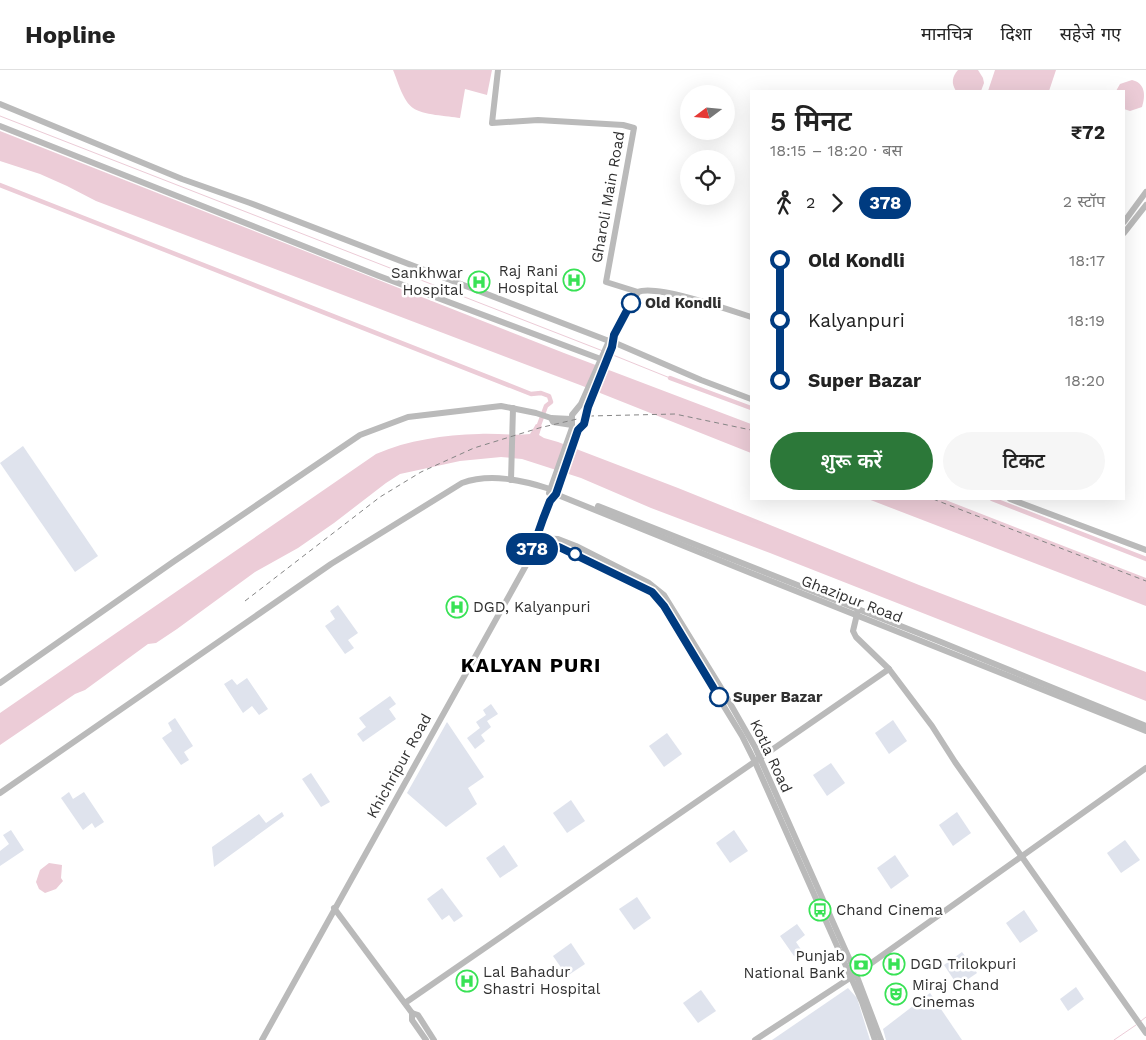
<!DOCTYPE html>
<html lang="hi">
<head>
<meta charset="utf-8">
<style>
  body { margin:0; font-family:"Work Sans","Noto Sans Devanagari",sans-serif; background:#f6f6f6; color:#222; height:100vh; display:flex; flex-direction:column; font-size:19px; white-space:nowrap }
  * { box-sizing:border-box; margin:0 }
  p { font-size:16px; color:#767676 }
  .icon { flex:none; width:28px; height:28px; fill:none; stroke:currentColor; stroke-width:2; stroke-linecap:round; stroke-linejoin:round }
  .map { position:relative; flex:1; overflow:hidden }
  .panel { position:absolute; left:750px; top:20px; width:375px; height:410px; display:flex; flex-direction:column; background:#fff; border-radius:0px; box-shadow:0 5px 20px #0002 }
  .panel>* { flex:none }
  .badge { padding:0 10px; border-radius:16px; font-size:18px; line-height:32px }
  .needle { width:32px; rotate:254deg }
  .controls { position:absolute; left:680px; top:15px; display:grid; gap:10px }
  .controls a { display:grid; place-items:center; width:55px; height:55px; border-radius:50%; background:#fff; box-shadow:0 5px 20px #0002; font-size:25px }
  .map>.badge { position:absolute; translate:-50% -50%; box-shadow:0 0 0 2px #fff }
  .legs { display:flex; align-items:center; gap:8px; height:55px; padding:0 20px; font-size:16px }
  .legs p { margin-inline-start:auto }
  .summary { display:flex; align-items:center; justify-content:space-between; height:85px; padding:0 20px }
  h1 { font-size:28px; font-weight:600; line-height:38px }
  .action { display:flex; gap:10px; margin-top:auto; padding:10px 20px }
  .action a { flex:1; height:58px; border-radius:30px; background:#2c7839; color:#fff; font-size:20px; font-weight:600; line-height:58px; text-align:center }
  .action a+a { background:#f6f6f6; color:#222 }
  ul { padding:0 20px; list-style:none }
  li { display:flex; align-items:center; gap:18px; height:60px; font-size:19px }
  li i { display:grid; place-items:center; width:8px; height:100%; margin:0 6px; background:currentColor }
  li i::after { content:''; width:12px; height:12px; margin:-6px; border:4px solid; border-radius:50%; background:#fff }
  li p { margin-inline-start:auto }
  li:first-child i { background:linear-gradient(#0000 50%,currentColor 0) }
  li:last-child i { background:linear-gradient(currentColor 50%,#0000 0) }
  header { display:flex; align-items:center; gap:30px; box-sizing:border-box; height:70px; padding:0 25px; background:#fff; border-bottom:1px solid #e0e0e0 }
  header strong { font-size:24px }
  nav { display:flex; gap:28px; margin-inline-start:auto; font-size:18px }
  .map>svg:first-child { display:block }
</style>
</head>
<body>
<header>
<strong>Hopline</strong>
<nav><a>मानचित्र</a><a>दिशा</a><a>सहेजे गए</a></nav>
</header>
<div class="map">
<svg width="1146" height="970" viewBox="0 0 1146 970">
  <rect width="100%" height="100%" fill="#fff"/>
  <g fill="#dfe3ed">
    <polygon points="23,376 98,486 75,502 0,393"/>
    <polygon points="338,535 358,563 348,570 354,578 345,584 325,556 335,549 330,541"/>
    <polygon points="247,608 268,639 259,645 252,636 243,643 224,614 232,609 237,615"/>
    <polygon points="390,626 396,634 389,639 396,649 363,672 357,664 366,657 359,648"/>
    <polygon points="491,634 498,644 487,651 491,657 481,665 485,671 475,679 467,668 480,658 476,652 486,645 483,640"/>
    <polygon points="175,648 193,676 184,682 189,690 181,695 162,668 172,661 168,653"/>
    <polygon points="893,650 907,671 889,684 875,663"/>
    <polygon points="447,652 484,707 468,718 477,734 446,757 407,723"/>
    <polygon points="667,663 682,684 664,697 649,676"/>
    <polygon points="831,693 845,713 827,726 813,705"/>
    <polygon points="311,703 330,732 321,737 302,709"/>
    <polygon points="69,722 73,729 84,722 104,752 95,758 92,753 83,760 61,728"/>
    <polygon points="571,730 585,751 567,763 553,743"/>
    <polygon points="282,742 284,746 214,797 212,777 259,744 266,753"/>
    <polygon points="957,742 971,763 953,776 939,755"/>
    <polygon points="11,760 24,780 0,796 0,781 9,774 3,765"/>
    <polygon points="734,760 748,781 730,793 716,773"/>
    <polygon points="1125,770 1140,790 1121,803 1107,783"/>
    <polygon points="504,775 518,796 500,808 486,788"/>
    <polygon points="895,785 909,806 891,819 877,798"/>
    <polygon points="442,818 463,846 454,852 449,845 442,850 427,829"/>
    <polygon points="637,827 651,848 634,860 619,839"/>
    <polygon points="1024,840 1038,861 1020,873 1006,853"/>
    <polygon points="797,854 805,865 796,872 802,881 794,886 780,866"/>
    <polygon points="571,873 585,894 567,906 553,886"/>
    <polygon points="962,882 977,903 958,916 944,895"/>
    <polygon points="1076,917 1084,929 1068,941 1060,929"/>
    <polygon points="848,918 857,928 870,970 772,970"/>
    <polygon points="701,920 716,941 698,953 683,933"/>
    <polygon points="930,923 962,970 886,970 883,959"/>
  </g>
  <g fill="#ecccd7">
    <path d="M393,0H492L487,25L465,19L460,48C448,46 422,45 413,38C403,31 398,12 393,0Z"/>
    <path d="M958,0H978L983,8L984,13L981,21H956C951,13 952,7 958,0Z"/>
    <polygon points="995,0 1056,0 1049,21 988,21"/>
    <path d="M1132,10C1145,13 1146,25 1142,37L1130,41L1124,39V21H1116L1120,14Z"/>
    <polygon points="0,61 564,283 751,354 751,383 580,315 96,131 67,116 40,104 0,91"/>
    <path d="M536,354L542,356L539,365L544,368L558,372L678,418L919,515L1146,602V631L770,483L651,438L581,408L522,389L501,387L460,391L400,404L386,413L334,453L298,478L255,502L177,559L156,573L148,574L85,620L75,624L0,675V643L376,384C408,370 444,365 479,364C496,363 513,366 530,364Z"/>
    <polygon points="868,429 943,429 1146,508 1146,536"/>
    <polygon points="49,793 62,795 61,808 63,811 56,819 45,823 39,819 36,812 40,800"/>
  </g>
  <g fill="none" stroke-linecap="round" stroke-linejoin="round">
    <g stroke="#ecccd7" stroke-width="1">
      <polyline points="0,46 603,281"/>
      <polyline points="613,285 670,308"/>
      <polyline points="1141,951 1146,947"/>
      <polyline points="1114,970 1136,955"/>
    </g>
    <g stroke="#ecccd7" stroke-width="4.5">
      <polyline points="0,115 531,324 541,323 549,326 551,332 546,336 539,355"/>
      <polyline points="670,308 751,338"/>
      <polyline points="992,429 1146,489"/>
    </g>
    <g stroke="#bababa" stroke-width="6">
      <polyline points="498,0 492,53 538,50 623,55 634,58 606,212 638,222"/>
      <polyline points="0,34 182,109 250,133 609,271"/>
      <polyline points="0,56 379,206 606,291"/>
      <polyline points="1124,152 1146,122"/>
      <polyline points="1124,163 1146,135"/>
      <polyline points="613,272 701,310 751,329"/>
      <polyline points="551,348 571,349"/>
      <polyline points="511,410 513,338"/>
      <path d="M549,423L572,358V345L581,334L609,271L615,265L638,222C656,214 730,240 751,247"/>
      <path d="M553,423C750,504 949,581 1146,661"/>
      <polyline points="1010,429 1146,480"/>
      <polyline points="598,436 941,572 1146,656"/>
      <polyline points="536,468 558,469 576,476 649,513 664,525 723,621 755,677 856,904 881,970"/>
      <polyline points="530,486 548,478 559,477 648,519 657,527 742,666 755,692 862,932 875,970"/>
      <polyline points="858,540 853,561 856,567 889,599 932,656 955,692 1146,963"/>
      <polyline points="0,613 173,492 360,365 408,347 501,336 536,343 551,348 553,352 572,355"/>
      <path d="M0,723L331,494L462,413C490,403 522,410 550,419"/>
      <polyline points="334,838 412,943 418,945 434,970"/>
      <polyline points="405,933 889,599"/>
      <polyline points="412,943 412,950 426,970"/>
      <path d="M262,970L529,490L543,449L550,431L555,424L578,360C586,354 585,344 588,335C596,312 611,289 615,265"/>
      <polyline points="755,970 856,904 1146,698"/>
    </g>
    <g stroke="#858585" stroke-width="1" stroke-dasharray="5 4" stroke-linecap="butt">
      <polyline points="933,429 1146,511"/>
      <polyline points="245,531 380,427 421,402 474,378 539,358 590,346 675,344 751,360"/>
    </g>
  </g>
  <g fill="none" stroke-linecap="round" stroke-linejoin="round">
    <g stroke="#fff" stroke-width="11">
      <polyline id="line-1" points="631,233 614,265 612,277 588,337 584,354 578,360 556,424 550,431 543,449 530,486 548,478 559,477 652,522 664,536 719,627"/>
    </g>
    <use href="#line-1" stroke="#003b80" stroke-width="8"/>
  </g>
  <defs>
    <g id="hospital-ring" transform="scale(1.125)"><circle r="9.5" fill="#fff" stroke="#38e255" stroke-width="1.5"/><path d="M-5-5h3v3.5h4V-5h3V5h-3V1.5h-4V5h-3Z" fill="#38e255"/></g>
    <g id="bus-ring" transform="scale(1.125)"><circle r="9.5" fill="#fff" stroke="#38e255" stroke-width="1.5"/><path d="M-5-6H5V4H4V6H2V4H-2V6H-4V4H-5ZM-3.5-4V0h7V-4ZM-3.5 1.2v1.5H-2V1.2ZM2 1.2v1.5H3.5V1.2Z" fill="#38e255"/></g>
    <g id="bank-ring" transform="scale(1.125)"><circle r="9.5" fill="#fff" stroke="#38e255" stroke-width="1.5"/><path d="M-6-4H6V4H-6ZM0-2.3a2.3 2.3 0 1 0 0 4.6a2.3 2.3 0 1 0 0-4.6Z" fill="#38e255"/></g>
    <g id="theatre-ring" transform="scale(1.125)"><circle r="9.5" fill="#fff" stroke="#38e255" stroke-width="1.5"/><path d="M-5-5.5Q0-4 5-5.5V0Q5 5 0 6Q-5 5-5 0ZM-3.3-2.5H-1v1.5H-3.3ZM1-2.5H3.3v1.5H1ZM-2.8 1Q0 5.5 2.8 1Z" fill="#38e255"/></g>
  </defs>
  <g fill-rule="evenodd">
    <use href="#hospital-ring" x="574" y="210"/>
    <use href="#hospital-ring" x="479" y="212"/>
    <use href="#hospital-ring" x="457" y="537"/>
    <use href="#bus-ring" x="820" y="840"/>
    <use href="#hospital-ring" x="894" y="894"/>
    <use href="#bank-ring" x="861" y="895"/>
    <use href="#hospital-ring" x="467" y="911"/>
    <use href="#theatre-ring" x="896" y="924"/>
  </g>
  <g fill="#fff" stroke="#003b80" stroke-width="2.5">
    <circle cx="631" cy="233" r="9"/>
    <circle cx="575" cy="484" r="6"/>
    <circle cx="719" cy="627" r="9"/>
  </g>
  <g text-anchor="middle" stroke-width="5" stroke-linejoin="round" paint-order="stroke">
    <g font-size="15" fill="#303030" stroke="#fff">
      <text transform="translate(608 127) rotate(-80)" y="5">Gharoli Main Road</text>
      <text transform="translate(852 529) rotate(21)" y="5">Ghazipur Road</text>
      <text transform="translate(771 686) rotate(65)" y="5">Kotla Road</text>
      <text transform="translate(399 696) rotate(-61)" y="5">Khichripur Road</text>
    </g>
    <g font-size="15" fill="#303030" stroke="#fff" text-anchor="start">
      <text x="558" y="206" text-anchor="end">Raj Rani<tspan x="558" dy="17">Hospital</tspan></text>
      <text x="463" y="208" text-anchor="end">Sankhwar<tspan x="463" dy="17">Hospital</tspan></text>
      <text x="473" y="542">DGD, Kalyanpuri</text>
      <text x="836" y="845">Chand Cinema</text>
      <text x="845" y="891" text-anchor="end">Punjab<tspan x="845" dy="17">National Bank</tspan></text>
      <text x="910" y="899">DGD Trilokpuri</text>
      <text x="483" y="907">Lal Bahadur<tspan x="483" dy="17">Shastri Hospital</tspan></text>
      <text x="912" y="920">Miraj Chand<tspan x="912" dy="17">Cinemas</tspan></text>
    </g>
    <g font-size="15" font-weight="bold" fill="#303030" stroke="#fff" text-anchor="start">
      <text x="645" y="238">Old Kondli</text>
      <text x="733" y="632">Super Bazar</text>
    </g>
    <g font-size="20" font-weight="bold" letter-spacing="1" fill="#000" stroke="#fff">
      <text x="531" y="602">KALYAN PURI</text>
    </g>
  </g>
</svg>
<div class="controls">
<a><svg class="needle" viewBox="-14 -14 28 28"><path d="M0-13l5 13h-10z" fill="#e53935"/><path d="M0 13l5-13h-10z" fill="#767676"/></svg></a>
<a><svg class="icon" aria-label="locate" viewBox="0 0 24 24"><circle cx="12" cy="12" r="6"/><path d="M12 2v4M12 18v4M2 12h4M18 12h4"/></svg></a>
</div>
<b class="badge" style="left:532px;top:479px;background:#003b80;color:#fff">378</b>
<section class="panel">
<div class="summary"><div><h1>5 मिनट</h1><p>18:15 – 18:20 · बस</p></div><b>₹72</b></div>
<div class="legs"><svg class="icon" aria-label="walk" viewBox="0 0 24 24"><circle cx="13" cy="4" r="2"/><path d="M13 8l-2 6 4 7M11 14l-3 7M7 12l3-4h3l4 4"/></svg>2<svg class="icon" aria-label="forward" viewBox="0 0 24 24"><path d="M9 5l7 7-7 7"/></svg><b class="badge" style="background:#003b80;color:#fff">378</b><p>2 स्टॉप</p></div>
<ul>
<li><i style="color:#003b80"></i><b>Old Kondli</b><p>18:17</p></li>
<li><i style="color:#003b80"></i><span>Kalyanpuri</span><p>18:19</p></li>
<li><i style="color:#003b80"></i><b>Super Bazar</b><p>18:20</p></li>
</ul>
<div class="action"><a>शुरू करें</a><a>टिकट</a></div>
</section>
</div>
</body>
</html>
